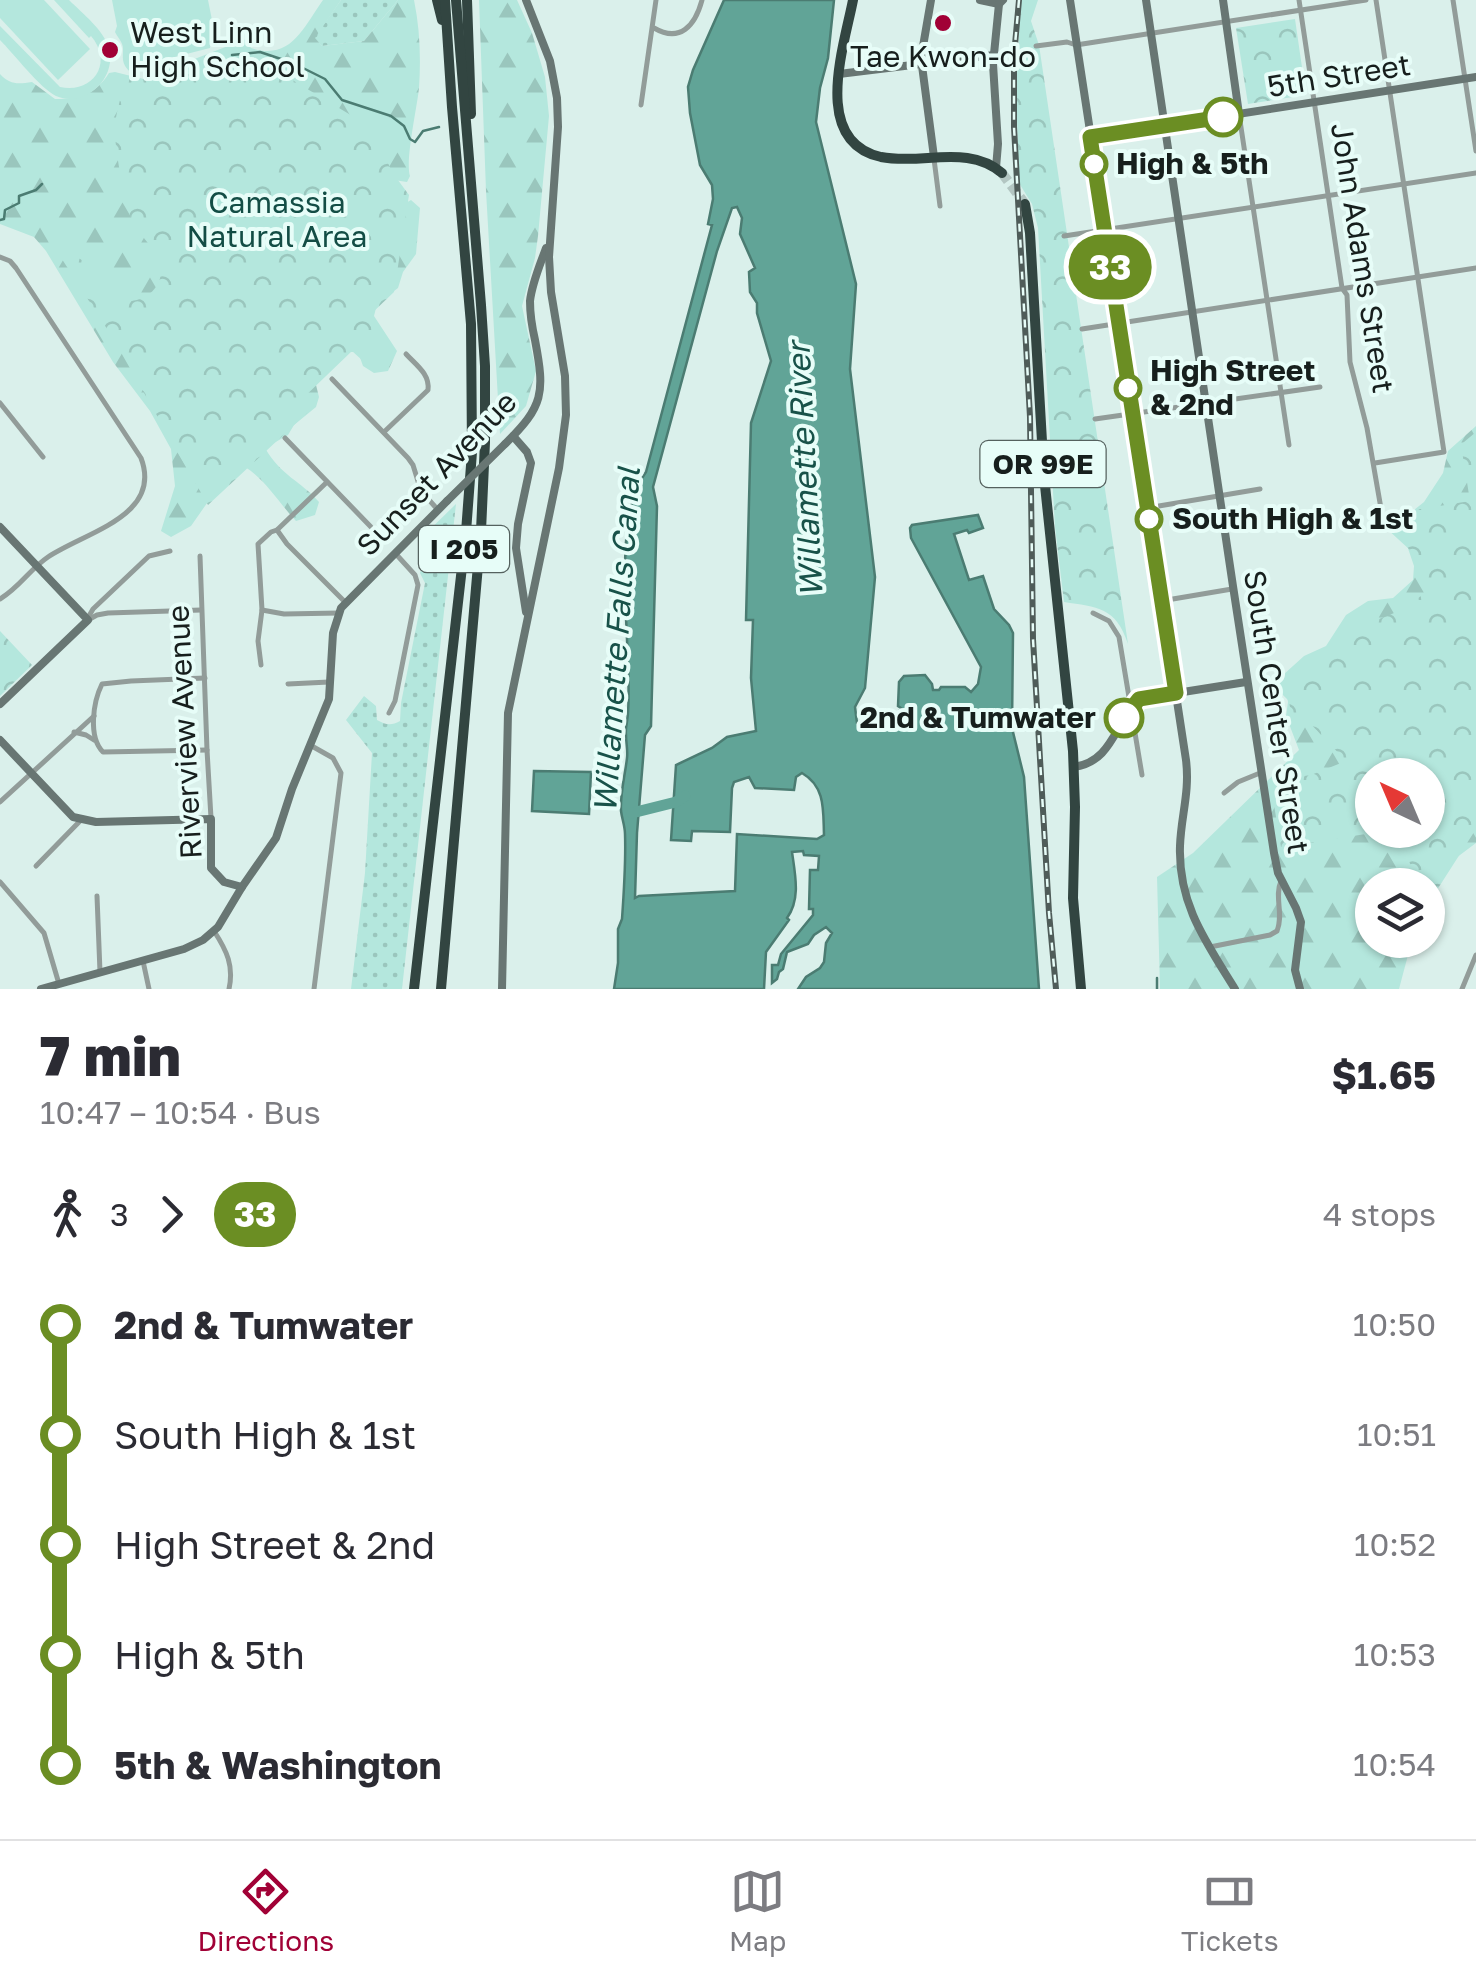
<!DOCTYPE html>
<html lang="en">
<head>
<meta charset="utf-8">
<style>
  body { margin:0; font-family:"Golos Text",sans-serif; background:#f7f7f7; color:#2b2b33; height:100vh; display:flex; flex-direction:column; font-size:38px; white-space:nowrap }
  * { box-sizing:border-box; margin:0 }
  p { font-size:32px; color:#7c7c81 }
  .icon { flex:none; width:55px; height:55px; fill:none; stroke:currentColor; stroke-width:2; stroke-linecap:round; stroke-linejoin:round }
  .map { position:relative; height:989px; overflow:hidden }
  .panel { display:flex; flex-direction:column; background:#fff; flex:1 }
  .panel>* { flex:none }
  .badge { padding:0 20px; border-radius:32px; font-size:35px; line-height:65px }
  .needle { width:65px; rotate:316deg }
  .controls { position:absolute; left:1355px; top:758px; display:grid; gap:20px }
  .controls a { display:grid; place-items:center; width:90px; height:90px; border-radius:50%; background:#fff; box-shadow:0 2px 8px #0004; font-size:50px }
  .map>.badge { position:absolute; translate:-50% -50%; box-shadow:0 0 0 5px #fff }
  .legs { display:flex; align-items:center; gap:15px; height:110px; padding:0 40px; font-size:32px }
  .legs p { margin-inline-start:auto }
  .summary { display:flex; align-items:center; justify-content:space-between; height:170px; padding:0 40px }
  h1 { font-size:55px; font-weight:800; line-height:75px }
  ul { padding:0 40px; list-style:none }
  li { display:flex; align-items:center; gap:35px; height:110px; font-size:38px }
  li i { display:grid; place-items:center; width:15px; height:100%; margin:0 12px; background:currentColor }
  li i::after { content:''; width:25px; height:25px; margin:-12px; border:8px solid; border-radius:50%; background:#fff }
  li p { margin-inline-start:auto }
  li:first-child i { background:linear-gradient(#0000 50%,currentColor 0) }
  li:last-child i { background:linear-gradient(currentColor 50%,#0000 0) }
  .menu { display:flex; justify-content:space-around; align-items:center; height:140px; border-top:2px solid #e1e1e2; background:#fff; font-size:28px; color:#7c7c81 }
  .menu a { display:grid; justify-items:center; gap:5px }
  .menu .active { color:#a10136 }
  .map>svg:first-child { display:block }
</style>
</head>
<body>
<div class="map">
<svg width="1476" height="989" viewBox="0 0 1476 989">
  <defs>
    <pattern id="grass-dots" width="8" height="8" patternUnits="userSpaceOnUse" patternTransform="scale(2.5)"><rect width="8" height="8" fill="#b4e7dd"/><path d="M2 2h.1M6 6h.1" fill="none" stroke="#9ac6bd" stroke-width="1.8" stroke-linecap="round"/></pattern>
    <pattern id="forest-firs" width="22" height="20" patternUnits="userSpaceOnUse" patternTransform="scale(2.5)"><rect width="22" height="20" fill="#b4e7dd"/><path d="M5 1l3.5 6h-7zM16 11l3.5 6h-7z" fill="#9ac6bd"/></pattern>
    <pattern id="park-crowns" width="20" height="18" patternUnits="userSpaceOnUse" patternTransform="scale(2.5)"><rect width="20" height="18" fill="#b4e7dd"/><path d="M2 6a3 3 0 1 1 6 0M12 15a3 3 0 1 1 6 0" fill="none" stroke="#9ac6bd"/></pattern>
  </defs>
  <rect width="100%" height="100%" fill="#daf0eb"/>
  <g fill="url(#grass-dots)">
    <polygon points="341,0 398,0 364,41 322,46 314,38"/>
    <path d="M456,504L402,989H351L365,873L372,753L346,720L364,696L376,706L377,720C386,725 391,726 400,721L401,703L425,583L420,573L426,557L419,540Z"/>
  </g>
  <g fill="url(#forest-firs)" fill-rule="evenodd">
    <path d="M323,0H341L315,38L322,46L364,41L398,0H414C420,29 421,59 419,88C417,108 405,161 410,176L407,182L387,179L404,204L411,200L420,208L416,254L403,272L398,288L377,304L374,316L397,351L388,371L374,373L363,366L358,352H346L315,381L319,397L316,407L294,425L288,435L265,448C281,476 301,481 319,502L315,515L296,521C279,503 265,479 245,467L212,496L191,526L171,537L161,531L175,486L171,449L150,411L113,362L46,251L34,237L0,224V74C10,85 18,84 32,82L55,99C80,99 95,95 109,73L115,72L143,79L246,39L251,48C291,61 303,28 323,0Z"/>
    <polygon points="479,0 517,0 532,33 545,77 549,116 538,236 535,258 522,306 536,371 526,406 500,434 486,191"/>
    <path d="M1476,426V843L1448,864L1428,885H1372V940H1412L1399,989H1160L1157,877L1193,853L1299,750L1286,716L1288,702L1283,675L1304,656L1326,646L1346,615L1368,601L1393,598L1413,580L1414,566L1399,522L1424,502L1443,473L1448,451ZM1372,775H1428V830H1372Z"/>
  </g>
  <g fill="url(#park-crowns)">
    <path d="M1021,0H1038L1031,21L1039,45L1128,644C1116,607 1097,607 1064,602L1055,527L1038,228L1032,204L1019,183L1016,88Z"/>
    <polygon points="1295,19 1306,95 1248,104 1236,28"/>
    <path d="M234,45L394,141L384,154L392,172L409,195L394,292L370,315L371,326L383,342L363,361L352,351L300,401L309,411L208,505L111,335L47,236C61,246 78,256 91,268C100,277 102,291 114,298C134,307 159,295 161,273C162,251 140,239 132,220C125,206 114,145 115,129C115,112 123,93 126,76L143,79Z"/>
    <polygon points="1476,432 1476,829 1428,904 1428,885 1417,885 1399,830 1428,830 1428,775 1372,775 1372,830 1392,830 1281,847 1270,781 1311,775 1346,761 1305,718 1292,720 1289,701 1274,686 1352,630 1409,607 1429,588 1422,561 1386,528 1384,515 1470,501 1462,451 1452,452"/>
    <polygon points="0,631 32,665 0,696"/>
  </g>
  <g fill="#b4e7dd">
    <polygon points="0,0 44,0 90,49 58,80 0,18"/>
    <path d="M54,0H69C83,14 104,30 109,49C117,78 85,109 56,96C41,89 13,53 0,40V26L60,87C93,94 114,63 91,36L89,38Z"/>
    <path d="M112,0H208L213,25L210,48L147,64L130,72C121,63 123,58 123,49C123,42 118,38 115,32L117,26Z"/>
  </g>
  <g fill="#61a497" stroke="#4b7c72" stroke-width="2.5" fill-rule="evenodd">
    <path d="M724,0H834L828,58L820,88L816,122L856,284L850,369L875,577L865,688L855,707L857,723L872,730L888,728L901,708L898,706L899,682L904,676L925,675L932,684L933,690H939L941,687H965L971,692L978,684L981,667L911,538L910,528L912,525L978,515L983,528L969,533L967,530L954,534L969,580L983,576L994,609L1009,625L1013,633L1012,728L1024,777L1039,989H798L806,977L820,968L824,962L826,943L832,933L826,927L814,935L808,944L787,952L783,969L779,972L777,979L772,983V965H778L781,954L813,915V909H809L810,870H818L819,856L804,855L803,851L792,852C795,874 801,899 787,918L789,920L766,952L764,989H614L618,963V929L622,919C624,891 626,862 625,834C625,826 622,819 621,811C620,793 625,776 627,758C628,750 626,743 626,735C625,727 628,720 628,712C633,649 609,520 646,472L712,225L708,224L713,199L712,185L700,165L690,113L688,87L693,70ZM737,207L742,218L740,234L755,268L749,272L750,292L757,303V313L771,361L751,423L746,620H753L751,678L756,731L727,737L712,748L676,765L671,840L691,841L692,831L730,832L732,788L734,782L749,777L755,788L794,790L796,777L802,773C826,787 823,811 824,835L817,839L737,834L735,891L639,896L635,898L637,833L645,735L651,726L657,506L653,487L717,251L732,208Z"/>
    <polygon points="534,771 591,772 589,814 532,811"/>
  </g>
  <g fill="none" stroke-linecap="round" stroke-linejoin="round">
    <g stroke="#4b7c72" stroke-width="2.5">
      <polyline points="232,55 260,52 293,63 325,79 342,100 391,116 404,126 410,139 415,142 423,131 439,127"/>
      <polyline points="0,220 4,219 5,210 19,203 19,196 36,190 42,184"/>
      <polyline points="1157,978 1157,989"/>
    </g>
    <polyline stroke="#61a497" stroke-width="11" points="632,813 676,802 685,796"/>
    <polyline stroke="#b3c6c2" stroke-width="10" stroke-dasharray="10 5" stroke-linecap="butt" points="1002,173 1025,204"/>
    <g stroke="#929c99" stroke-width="5">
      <polyline points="1299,0 1342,288 1347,295 1350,362 1367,428 1383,520"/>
      <polyline points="1453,0 1476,151"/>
      <path d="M654,28C680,43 695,26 702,0"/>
      <polyline points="1036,46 1067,42 1076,45 1366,0"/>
      <polyline points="641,105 656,0"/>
      <polyline points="1239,114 1289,445"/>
      <polyline points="934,159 940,206"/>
      <polyline points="1064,236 1476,173"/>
      <path d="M0,257L10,261L16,268L141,458C163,516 85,532 48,557C30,569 19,588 0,599"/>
      <polyline points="1082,329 1476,268"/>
      <polyline points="332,379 408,458 413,465 421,491 438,510"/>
      <polyline points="0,403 43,457"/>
      <polyline points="1095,419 1320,387"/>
      <path d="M384,432L428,390C430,374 416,365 406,354"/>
      <polyline points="285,438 371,527"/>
      <polyline points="1375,463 1444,452 1376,0"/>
      <polyline points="1147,508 1260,489"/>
      <polyline points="277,530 287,544 345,602"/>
      <polyline points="200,556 207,750 211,818"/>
      <polyline points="1161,601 1232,589"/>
      <polyline points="262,610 284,614 339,613"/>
      <polyline points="1093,613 1109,621 1119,637 1142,775"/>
      <polyline points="89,616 93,609 149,556 170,551"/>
      <polyline points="88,620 97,615 108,613 201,610"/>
      <polyline points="261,665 258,641 262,610 258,544 271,532 277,530 327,482"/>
      <path d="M205,678L131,681L102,684C93,702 88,737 103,752L207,750"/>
      <polyline points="288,684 329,682"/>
      <polyline points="389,713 395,701 418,585 415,575 395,553"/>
      <polyline points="74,732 86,735 94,740"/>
      <polyline points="310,745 333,758 341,773 314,989"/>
      <polyline points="1224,793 1238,782 1260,773"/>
      <polyline points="0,802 94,716"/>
      <polyline points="36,866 81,820"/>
      <polyline points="0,882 44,933 59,984"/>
      <polyline points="97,896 100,972"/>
      <path d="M214,931C227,951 234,966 229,989"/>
      <path d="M1210,947L1270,935L1277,931C1284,914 1274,897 1281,881"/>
      <polyline points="143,961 149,989"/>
      <polyline points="1462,989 1476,955"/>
    </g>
    <g stroke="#687673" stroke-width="8">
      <polyline points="931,0 921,58 934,157"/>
      <polyline points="980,0 999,4"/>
      <path d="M1070,0L1186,760C1190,792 1181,816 1180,846C1178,904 1206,942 1235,989"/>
      <path d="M1146,0C1189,284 1229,569 1274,853L1278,873L1296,908L1301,922L1295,970L1300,989"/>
      <polyline points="1223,0 1239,114"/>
      <polyline points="839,74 994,55"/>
      <polyline points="1090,137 1476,77"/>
      <polyline points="996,168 998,144 993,64 999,4 1003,0"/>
      <polyline points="513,436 527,452 531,463 518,524 516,548 526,612"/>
      <path d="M505,444C544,406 545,393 535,340C532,327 530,314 530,301C532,283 540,265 546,248"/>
      <polyline points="0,527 88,620 0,704"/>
      <polyline points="0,740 73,817 96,822 211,819 211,868 224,882 242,887"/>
      <path d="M1074,767C1112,762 1115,723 1139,699L1246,682"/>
      <polyline points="41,989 184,949 203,940 218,927 242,887 276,838 292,789 329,699 333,633 341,608 447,501"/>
      <polyline points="502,989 508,713 559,468 566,415 565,376 551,292 549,257 558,127 557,98 550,61 526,0"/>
    </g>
    <g stroke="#324541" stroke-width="10">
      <polyline points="437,0 442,20"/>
      <polyline points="467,0 471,114"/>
      <path d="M853,0C844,47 811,141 881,157C896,160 913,159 928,158C955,156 981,155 1002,173"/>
      <polyline points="1025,204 1030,233 1044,476 1073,751 1075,807 1073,898 1081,989"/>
      <polyline points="414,989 466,532 472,452 471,324 452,107 445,0"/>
      <polyline points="441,989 481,531 485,442 485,366 481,305 456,0"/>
    </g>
    <g stroke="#4f5c59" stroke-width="6">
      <polyline id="rail" points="1019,0 1014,56 1014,127 1030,417 1033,639 1049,913 1056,989"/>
    </g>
    <use href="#rail" stroke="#e7fdf8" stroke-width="2.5" stroke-dasharray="8" stroke-linecap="butt"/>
    <polyline stroke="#687673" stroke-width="8" points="447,501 505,444"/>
  </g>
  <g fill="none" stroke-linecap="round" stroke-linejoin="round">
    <g stroke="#fff" stroke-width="22">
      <polyline id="line-1" points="1124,718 1139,699 1176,693 1090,137 1223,117"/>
    </g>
    <use href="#line-1" stroke="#6b8e23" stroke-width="15"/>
  </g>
  <g fill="#a10136" stroke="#e7fdf8" stroke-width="4">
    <circle cx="943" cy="23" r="10"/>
    <circle cx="110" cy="50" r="10"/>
  </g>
  <g fill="#fff" stroke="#6b8e23" stroke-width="5">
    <circle cx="1223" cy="117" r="18"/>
    <circle cx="1094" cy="164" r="12"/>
    <circle cx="1128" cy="388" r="12"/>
    <circle cx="1149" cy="519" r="12"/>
    <circle cx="1124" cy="718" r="18"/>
  </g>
  <g text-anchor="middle" stroke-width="8" stroke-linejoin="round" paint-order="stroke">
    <g fill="#e7fdf8" stroke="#55625f" stroke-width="2.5">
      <rect x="980.5" y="441" width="125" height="46" rx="8"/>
      <rect x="419" y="526" width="90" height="46" rx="8"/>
    </g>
    <g font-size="28" font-weight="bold" fill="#171f1d">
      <text x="1043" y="474">OR 99E</text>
      <text x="464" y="559">I 205</text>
    </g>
    <g font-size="30" fill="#171f1d" stroke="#e7fdf8" text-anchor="start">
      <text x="130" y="43">West Linn<tspan x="130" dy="34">High School</tspan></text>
      <text x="943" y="67" text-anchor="middle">Tae Kwon-do</text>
    </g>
    <g font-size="30" fill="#171f1d" stroke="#e7fdf8">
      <text transform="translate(1339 76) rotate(-9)" y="10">5th Street</text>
      <text transform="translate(1362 258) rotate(81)" y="10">John Adams Street</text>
      <text transform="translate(437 474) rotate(-46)" y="10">Sunset Avenue</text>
      <text transform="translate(1276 712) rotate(81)" y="10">South Center Street</text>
      <text transform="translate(185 732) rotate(-93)" y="10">Riverview Avenue</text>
    </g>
    <g font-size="30" font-weight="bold" fill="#171f1d" stroke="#e7fdf8" text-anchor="start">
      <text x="1116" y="174">High &amp; 5th</text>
      <text x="1150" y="381">High Street<tspan x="1150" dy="34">&amp; 2nd</tspan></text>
      <text x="1172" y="529">South High &amp; 1st</text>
      <text x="1096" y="728" text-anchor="end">2nd &amp; Tumwater</text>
    </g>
    <g font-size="30" fill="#134d45" stroke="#e7fdf8">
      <text x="277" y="213">Camassia<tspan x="277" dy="34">Natural Area</tspan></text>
    </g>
    <g font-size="32" font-style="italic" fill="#185249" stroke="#e7fdf8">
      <text transform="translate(805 470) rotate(-93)" y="11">Willamette River</text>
      <text transform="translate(617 640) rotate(-86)" y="11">Willamette Falls Canal</text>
    </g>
  </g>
</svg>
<div class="controls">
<a><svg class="needle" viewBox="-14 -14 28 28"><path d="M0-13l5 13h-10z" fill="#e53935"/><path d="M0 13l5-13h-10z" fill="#7c7c81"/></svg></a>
<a><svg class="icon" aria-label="layers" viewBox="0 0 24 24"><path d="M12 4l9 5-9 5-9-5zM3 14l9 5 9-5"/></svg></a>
</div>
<b class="badge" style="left:1110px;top:267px;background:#6b8e23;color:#fff">33</b>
</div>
<section class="panel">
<div class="summary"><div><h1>7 min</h1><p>10:47 – 10:54 · Bus</p></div><b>$1.65</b></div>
<div class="legs"><svg class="icon" aria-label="walk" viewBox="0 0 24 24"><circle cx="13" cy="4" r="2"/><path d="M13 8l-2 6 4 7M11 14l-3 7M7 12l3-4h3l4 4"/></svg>3<svg class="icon" aria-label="forward" viewBox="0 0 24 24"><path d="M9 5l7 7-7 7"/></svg><b class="badge" style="background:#6b8e23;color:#fff">33</b><p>4 stops</p></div>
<ul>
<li><i style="color:#6b8e23"></i><b>2nd &amp; Tumwater</b><p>10:50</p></li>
<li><i style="color:#6b8e23"></i><span>South High &amp; 1st</span><p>10:51</p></li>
<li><i style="color:#6b8e23"></i><span>High Street &amp; 2nd</span><p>10:52</p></li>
<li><i style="color:#6b8e23"></i><span>High &amp; 5th</span><p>10:53</p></li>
<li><i style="color:#6b8e23"></i><b>5th &amp; Washington</b><p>10:54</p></li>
</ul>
</section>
<nav class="menu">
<a class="active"><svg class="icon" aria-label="directions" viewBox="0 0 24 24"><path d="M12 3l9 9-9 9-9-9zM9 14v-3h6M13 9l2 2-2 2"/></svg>Directions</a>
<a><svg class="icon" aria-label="map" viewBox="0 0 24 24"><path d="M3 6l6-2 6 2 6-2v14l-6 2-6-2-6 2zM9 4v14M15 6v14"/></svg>Map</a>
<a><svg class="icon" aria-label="tickets" viewBox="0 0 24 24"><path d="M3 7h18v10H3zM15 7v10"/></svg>Tickets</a>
</nav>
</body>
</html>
